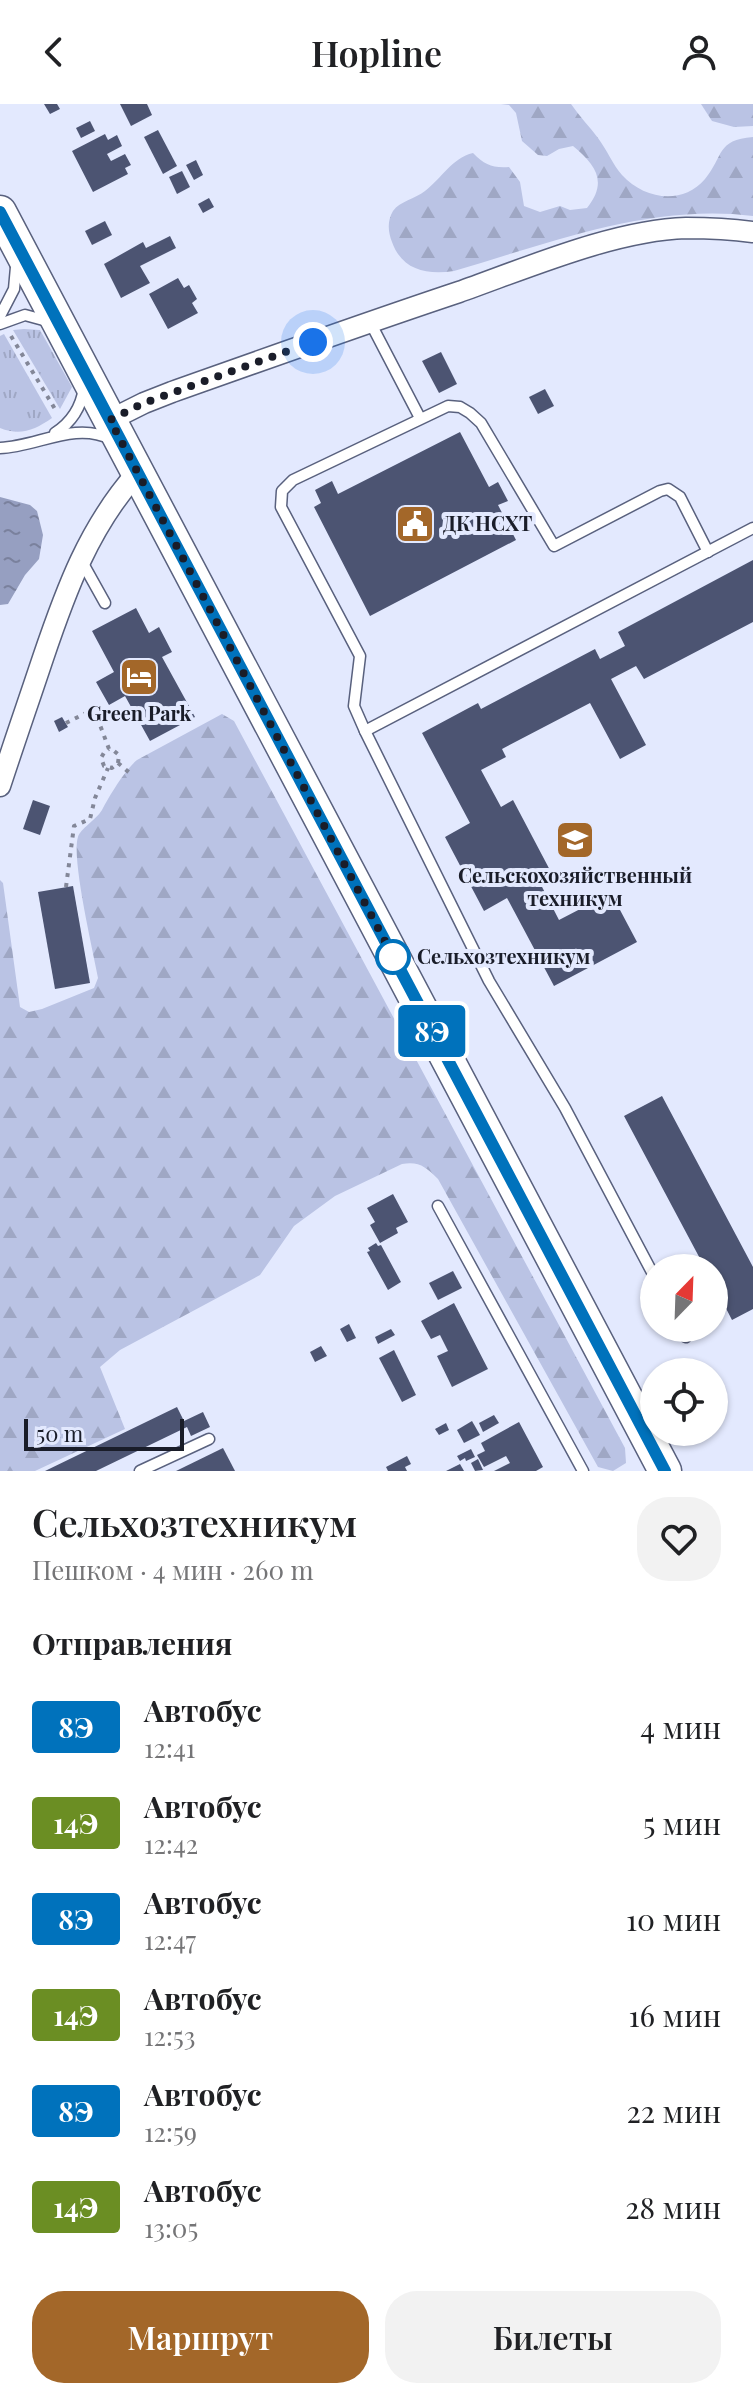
<!DOCTYPE html>
<html lang="ru">
<head>
<meta charset="utf-8">
<style>
  body { margin:0; font-family:"Playfair Display",serif; background:#f2f2f2; color:#202124; height:100vh; display:flex; flex-direction:column; font-size:30px; white-space:nowrap }
  * { box-sizing:border-box; margin:0 }
  p { font-size:26px; color:#757577 }
  .icon { flex:none; width:44px; height:44px; fill:none; stroke:currentColor; stroke-width:2; stroke-linecap:round; stroke-linejoin:round }
  .map { position:relative; height:1367px; overflow:hidden }
  .side { display:flex; flex-direction:column; background:#fff; flex:1 }
  .side>* { flex:none }
  .badge { padding:0 16px; border-radius:6px; font-size:28px; line-height:52px }
  .needle { width:52px; rotate:23deg }
  .fabs { position:absolute; left:640px; top:1150px; display:grid; gap:16px }
  .fabs a { display:grid; place-items:center; width:88px; height:88px; border-radius:50%; background:#fff; box-shadow:0 2px 6px #0004; font-size:40px }
  .scale { position:absolute; left:24px; bottom:20px; width:160px; box-sizing:border-box; padding-left:8px; border:4px solid #1a1d29; border-top:0; font-size:22px; line-height:28px; white-space:nowrap; color:#1a1d29; -webkit-text-stroke:6px #e3e9fe; paint-order:stroke }
  .you { position:absolute; width:40px; height:40px; margin:-20px; border:6px solid #fff; border-radius:50%; background:#1a73e8; box-shadow:0 0 0 12px #1a73e833 }
  .map>.badge { position:absolute; translate:-50% -50%; box-shadow:0 0 0 4px #fff }
  h2 { padding:0 32px; font-size:30px; line-height:72px }
  .round { display:grid; place-items:center; flex:none; width:84px; height:84px; border-radius:32px; background:#f2f2f2 }
  .headline { display:flex; align-items:center; justify-content:space-between; height:136px; padding:0 32px }
  h1 { font-size:38px; font-weight:600; line-height:60px }
  .cta { display:flex; gap:16px; margin-top:auto; padding:16px 32px }
  .cta a { flex:1; height:92px; border-radius:32px; background:#a36729; color:#fff; font-size:32px; font-weight:600; line-height:92px; text-align:center }
  .cta a+a { background:#f2f2f2; color:#202124 }
  ul { padding:0; list-style:none }
  li { display:flex; align-items:center; gap:24px; height:96px; padding:0 32px }
  li div { flex:1 }
  li b { display:block; font-size:30px }
  li em { font-style:normal }
  li .badge { min-width:88px; font-weight:700; text-align:center }
  header { display:flex; justify-content:space-between; align-items:center; height:104px; padding:0 32px; background:#fff; font-size:36px; font-weight:600 }
  .map>svg:first-child { display:block }
</style>
</head>
<body>
<header><svg class="icon" aria-label="back" viewBox="0 0 24 24"><path d="M15 5l-7 7 7 7"/></svg>Hopline<svg class="icon" aria-label="person" viewBox="0 0 24 24"><circle cx="12" cy="8" r="4"/><path d="M4 21q1-7 8-7t8 7"/></svg></header>
<div class="map">
<svg width="753" height="1367" viewBox="0 0 753 1367">
  <defs>
    <pattern id="grass-tufts" width="24" height="20" patternUnits="userSpaceOnUse" patternTransform="scale(2)"><rect width="24" height="20" fill="#bac3e4"/><path d="M3 7l-1-3M5 7V3M7 7l1-3M15 17l-1-3M17 17v-4M19 17l1-3" fill="none" stroke="#9fa7c4"/></pattern>
    <pattern id="forest-firs" width="22" height="20" patternUnits="userSpaceOnUse" patternTransform="scale(2)"><rect width="22" height="20" fill="#bac3e4"/><path d="M5 1l3.5 6h-7zM16 11l3.5 6h-7z" fill="#9fa7c4"/></pattern>
    <pattern id="water-ripples" width="26" height="14" patternUnits="userSpaceOnUse" patternTransform="scale(2)"><rect width="26" height="14" fill="#969fc1"/><path d="M2 4q2-2 4 0t4 0M15 11q2-2 4 0t4 0" fill="none" stroke="#7a819d"/></pattern>
  </defs>
  <rect width="100%" height="100%" fill="#e3e9fe"/>
  <g fill="url(#grass-tufts)">
    <polygon points="24,225 40,226 72,283 60,305 13,226"/>
    <path d="M4,230L52,314C35,326 20,332 0,324V232Z"/>
  </g>
  <g fill="url(#forest-firs)">
    <path d="M501,0H571C579,12 590,23 598,34C607,46 613,61 622,71C644,95 682,102 705,75C724,52 716,36 753,33V112C651,99 550,139 454,167C426,171 402,166 392,138C388,128 387,117 393,107C400,97 415,95 425,87C442,74 452,54 473,49C485,61 492,64 509,63L520,78L524,102L540,108L560,102L570,106L587,104C608,78 596,61 573,42L559,45L547,52L538,51L522,37L516,9L509,1Z"/>
    <polygon points="701,0 753,0 753,22 734,23 712,17"/>
    <path d="M222,610L234,617L625,1344L626,1359L613,1367L598,1363L438,1075C426,1063 419,1057 402,1060L335,1092L294,1122L260,1171L120,1246L100,1263L125,1325L35,1367H0V776L3,779L20,903L29,908L42,905L94,884L98,874C93,847 71,754 78,733C80,725 96,716 102,706C110,691 125,666 137,656Z"/>
  </g>
  <polygon fill="url(#water-ripples)" points="0,393 30,401 37,407 43,431 39,455 25,471 8,500 0,501"/>
  <g fill="#4c5472">
    <polygon points="44,0 57,0 60,5 50,10"/>
    <polygon points="120,0 147,0 152,11 131,22"/>
    <polygon points="90,17 95,27 81,34 76,24"/>
    <polygon points="158,26 177,62 163,70 144,33"/>
    <polygon points="105,30 108,36 117,31 122,42 107,50 111,57 125,50 131,61 125,64 128,70 93,88 72,47"/>
    <polygon points="196,56 203,71 194,76 186,61"/>
    <polygon points="182,67 190,83 177,90 169,73"/>
    <polygon points="209,94 214,103 203,109 198,100"/>
    <polygon points="105,117 112,131 92,141 85,127"/>
    <polygon points="170,132 176,144 140,162 150,179 121,194 104,160 143,138 146,144"/>
    <polygon points="178,174 184,184 189,181 197,195 192,199 198,209 168,225 149,190"/>
    <polygon points="441,248 457,280 439,289 422,257"/>
    <polygon points="545,285 554,302 538,310 529,293"/>
    <polygon points="460,328 489,383 498,378 508,397 498,401 516,436 370,512 314,403 321,399 315,386 332,377 338,390"/>
    <polygon points="753,456 753,518 644,575 636,562 611,575 646,641 620,655 590,599 502,645 506,653 481,666 501,703 513,696 552,770 539,777 559,816 611,789 637,838 554,882 507,794 484,807 445,733 470,719 422,629 478,599 481,605 595,545 600,555 625,542 618,528"/>
    <polygon points="136,504 149,529 159,523 172,548 162,553 195,613 150,637 125,592 109,601 96,578 114,568 92,527"/>
    <polygon points="62,613 68,623 59,628 54,617"/>
    <polygon points="33,696 50,702 40,731 23,725"/>
    <polygon points="73,782 90,879 55,885 38,788"/>
    <polygon points="662,992 753,1163 753,1205 732,1216 714,1181 714,1164 705,1164 624,1012"/>
    <polygon points="393,1090 408,1118 396,1124 398,1129 380,1139 370,1121 375,1118 367,1104"/>
    <polygon points="376,1139 378,1142 381,1141 401,1178 388,1186 367,1148 370,1147 368,1144"/>
    <polygon points="453,1167 462,1184 438,1196 429,1179"/>
    <polygon points="454,1199 488,1265 452,1283 437,1252 448,1247 440,1231 431,1235 421,1217"/>
    <polygon points="349,1220 356,1234 347,1238 340,1225"/>
    <polygon points="391,1225 395,1231 378,1240 375,1233"/>
    <polygon points="321,1242 327,1252 315,1258 310,1248"/>
    <polygon points="394,1246 416,1291 402,1298 379,1254"/>
    <polygon points="177,1303 184,1317 203,1308 210,1323 191,1332 187,1323 96,1367 45,1367"/>
    <polygon points="494,1311 499,1319 483,1328 479,1319"/>
    <polygon points="472,1317 480,1331 464,1339 457,1326"/>
    <polygon points="519,1318 543,1363 536,1367 494,1367 510,1359 506,1352 484,1363 477,1351 485,1347 481,1339"/>
    <polygon points="446,1319 449,1326 439,1331 435,1325"/>
    <polygon points="223,1344 235,1367 176,1367"/>
    <polygon points="471,1345 475,1353 466,1357 465,1354 460,1357 457,1352"/>
    <polygon points="407,1352 411,1360 405,1363 407,1367 388,1367 386,1363"/>
    <polygon points="478,1355 483,1366 475,1367 471,1359"/>
    <polygon points="460,1360 464,1367 446,1367"/>
  </g>
  <g fill="none" stroke-linecap="round" stroke-linejoin="round">
    <g stroke="#59617e" stroke-width="13">
      <g id="lane">
        <polyline points="0,212 14,185 16,163"/>
        <polyline points="370,218 420,314"/>
        <polyline points="0,220 25,211 47,217"/>
        <path d="M55,329C72,318 81,304 84,284"/>
        <path d="M0,344C37,343 74,317 111,335"/>
        <polyline points="81,456 105,499"/>
        <polyline points="365,627 753,424"/>
        <polyline points="438,1102 583,1367"/>
        <polyline points="654,1172 565,1004 489,877 365,627 354,602 360,552 281,403 282,387 293,376 448,302 460,303 470,309 481,319 554,442 660,387 668,385 680,393 708,448"/>
        <polyline points="681,1224 686,1233"/>
        <polyline points="140,1367 209,1335"/>
      </g>
    </g>
    <g stroke="#59617e" stroke-width="23">
      <g id="street">
        <path d="M110,316L144,299L172,288C268,254 363,220 459,188C527,164 615,126 686,124C709,124 731,125 753,128"/>
        <path d="M0,682C14,639 29,596 43,554C66,486 89,423 137,369"/>
      </g>
    </g>
    <g stroke="#59617e" stroke-width="35">
      <polyline id="primary" points="0,108 665,1367"/>
    </g>
    <g stroke="#838798" stroke-width="4" stroke-dasharray="4 6" stroke-linecap="butt">
      <polyline points="11,232 55,305"/>
      <polyline points="66,619 94,605 109,645 113,646 119,651 118,659 112,664 104,662 101,654 105,647 109,645"/>
      <polyline points="118,659 132,671"/>
      <polyline points="66,783 74,722 90,715 95,694 108,664"/>
    </g>
    <use href="#lane" stroke="#fff" stroke-width="10"/>
    <use href="#street" stroke="#fff" stroke-width="20"/>
    <use href="#primary" stroke="#fff" stroke-width="32"/>
  </g>
  <g fill="none" stroke-linecap="round" stroke-linejoin="round">
    <g stroke="#fff" stroke-width="18">
      <polyline id="line" points="0,108 665,1367"/>
    </g>
    <use href="#line" stroke="#0072bc" stroke-width="12"/>
    <polyline stroke="#1a1d29" stroke-width="8" stroke-dasharray="0 14.4" points="313,238 144,299 110,316 397,860 393,853"/>
  </g>
  <defs>
    <g id="civic-square" transform="scale(2)"><rect x="-9" y="-9" width="18" height="18" rx="4" fill="#a36729" stroke="#e3e9fe"/><path d="M-.6-6.5H3V-4.5H.6V-3L4-1V1h2V6H-6V1h2V-1L-.6-3ZM-1.2 2.5V6h2.4V2.5Z" fill="#fff"/></g>
    <g id="hotel-square" transform="scale(2)"><rect x="-9" y="-9" width="18" height="18" rx="4" fill="#a36729" stroke="#e3e9fe"/><path d="M-6-4.5h1.5V1H6V5H4.5V3h-9V5H-6ZM-4 0a1.8 1.8 0 1 1 3.6 0ZM.5 0V-2.5h3Q6-2.5 6 0Z" fill="#fff"/></g>
    <g id="university-square" transform="scale(2)"><rect x="-9" y="-9" width="18" height="18" rx="4" fill="#a36729" stroke="#e3e9fe"/><path d="M0-5L7-2L0 1L-7-2ZM-4 1L0 2.5L4 1V4Q0 6-4 4Z" fill="#fff"/></g>
  </defs>
  <g fill-rule="evenodd">
    <use href="#civic-square" x="415" y="420"/>
    <use href="#hotel-square" x="139" y="573"/>
    <use href="#university-square" x="575" y="736"/>
  </g>
  <circle fill="#fff" stroke="#0072bc" stroke-width="4" cx="393" cy="853" r="16"/>
  <g text-anchor="middle" stroke-width="8" stroke-linejoin="round" paint-order="stroke">
    <g font-size="20" font-weight="bold" fill="#1a1d29" stroke="#e3e9fe">
      <text x="443" y="427" text-anchor="start">ДК НСХТ</text>
      <text x="139" y="617">Green Park</text>
      <text x="575" y="779">Сельскохозяйственный<tspan x="575" dy="23">техникум</tspan></text>
    </g>
    <g font-size="20" font-weight="bold" fill="#1a1d29" stroke="#e3e9fe" text-anchor="start">
      <text x="417" y="860">Сельхозтехникум</text>
    </g>
  </g>
</svg>
<div class="fabs">
<a><svg class="needle" viewBox="-14 -14 28 28"><path d="M0-13l5 13h-10z" fill="#e53935"/><path d="M0 13l5-13h-10z" fill="#757577"/></svg></a>
<a><svg class="icon" aria-label="locate" viewBox="0 0 24 24"><circle cx="12" cy="12" r="6"/><path d="M12 2v4M12 18v4M2 12h4M18 12h4"/></svg></a>
</div>
<div class="scale">50 m</div>
<div class="you" style="left:313px;top:238px"></div>
<b class="badge" style="left:432px;top:927px;background:#0072bc;color:#fff">8Э</b>
</div>
<section class="side">
<div class="headline"><div><h1>Сельхозтехникум</h1><p>Пешком · 4 мин · 260 m</p></div><a class="round"><svg class="icon" aria-label="heart" viewBox="0 0 24 24"><path d="M12 20l-8-8c-3-5 5-10 8-4 3-6 11-1 8 4z"/></svg></a></div>
<h2>Отправления</h2>
<ul>
<li><span class="badge" style="background:#0072bc;color:#fff">8Э</span><div><b>Автобус</b><p>12:41</p></div><em>4 мин</em></li>
<li><span class="badge" style="background:#6b8e23;color:#fff">14Э</span><div><b>Автобус</b><p>12:42</p></div><em>5 мин</em></li>
<li><span class="badge" style="background:#0072bc;color:#fff">8Э</span><div><b>Автобус</b><p>12:47</p></div><em>10 мин</em></li>
<li><span class="badge" style="background:#6b8e23;color:#fff">14Э</span><div><b>Автобус</b><p>12:53</p></div><em>16 мин</em></li>
<li><span class="badge" style="background:#0072bc;color:#fff">8Э</span><div><b>Автобус</b><p>12:59</p></div><em>22 мин</em></li>
<li><span class="badge" style="background:#6b8e23;color:#fff">14Э</span><div><b>Автобус</b><p>13:05</p></div><em>28 мин</em></li>
</ul>
<div class="cta"><a>Маршрут</a><a>Билеты</a></div>
</section>
</body>
</html>
